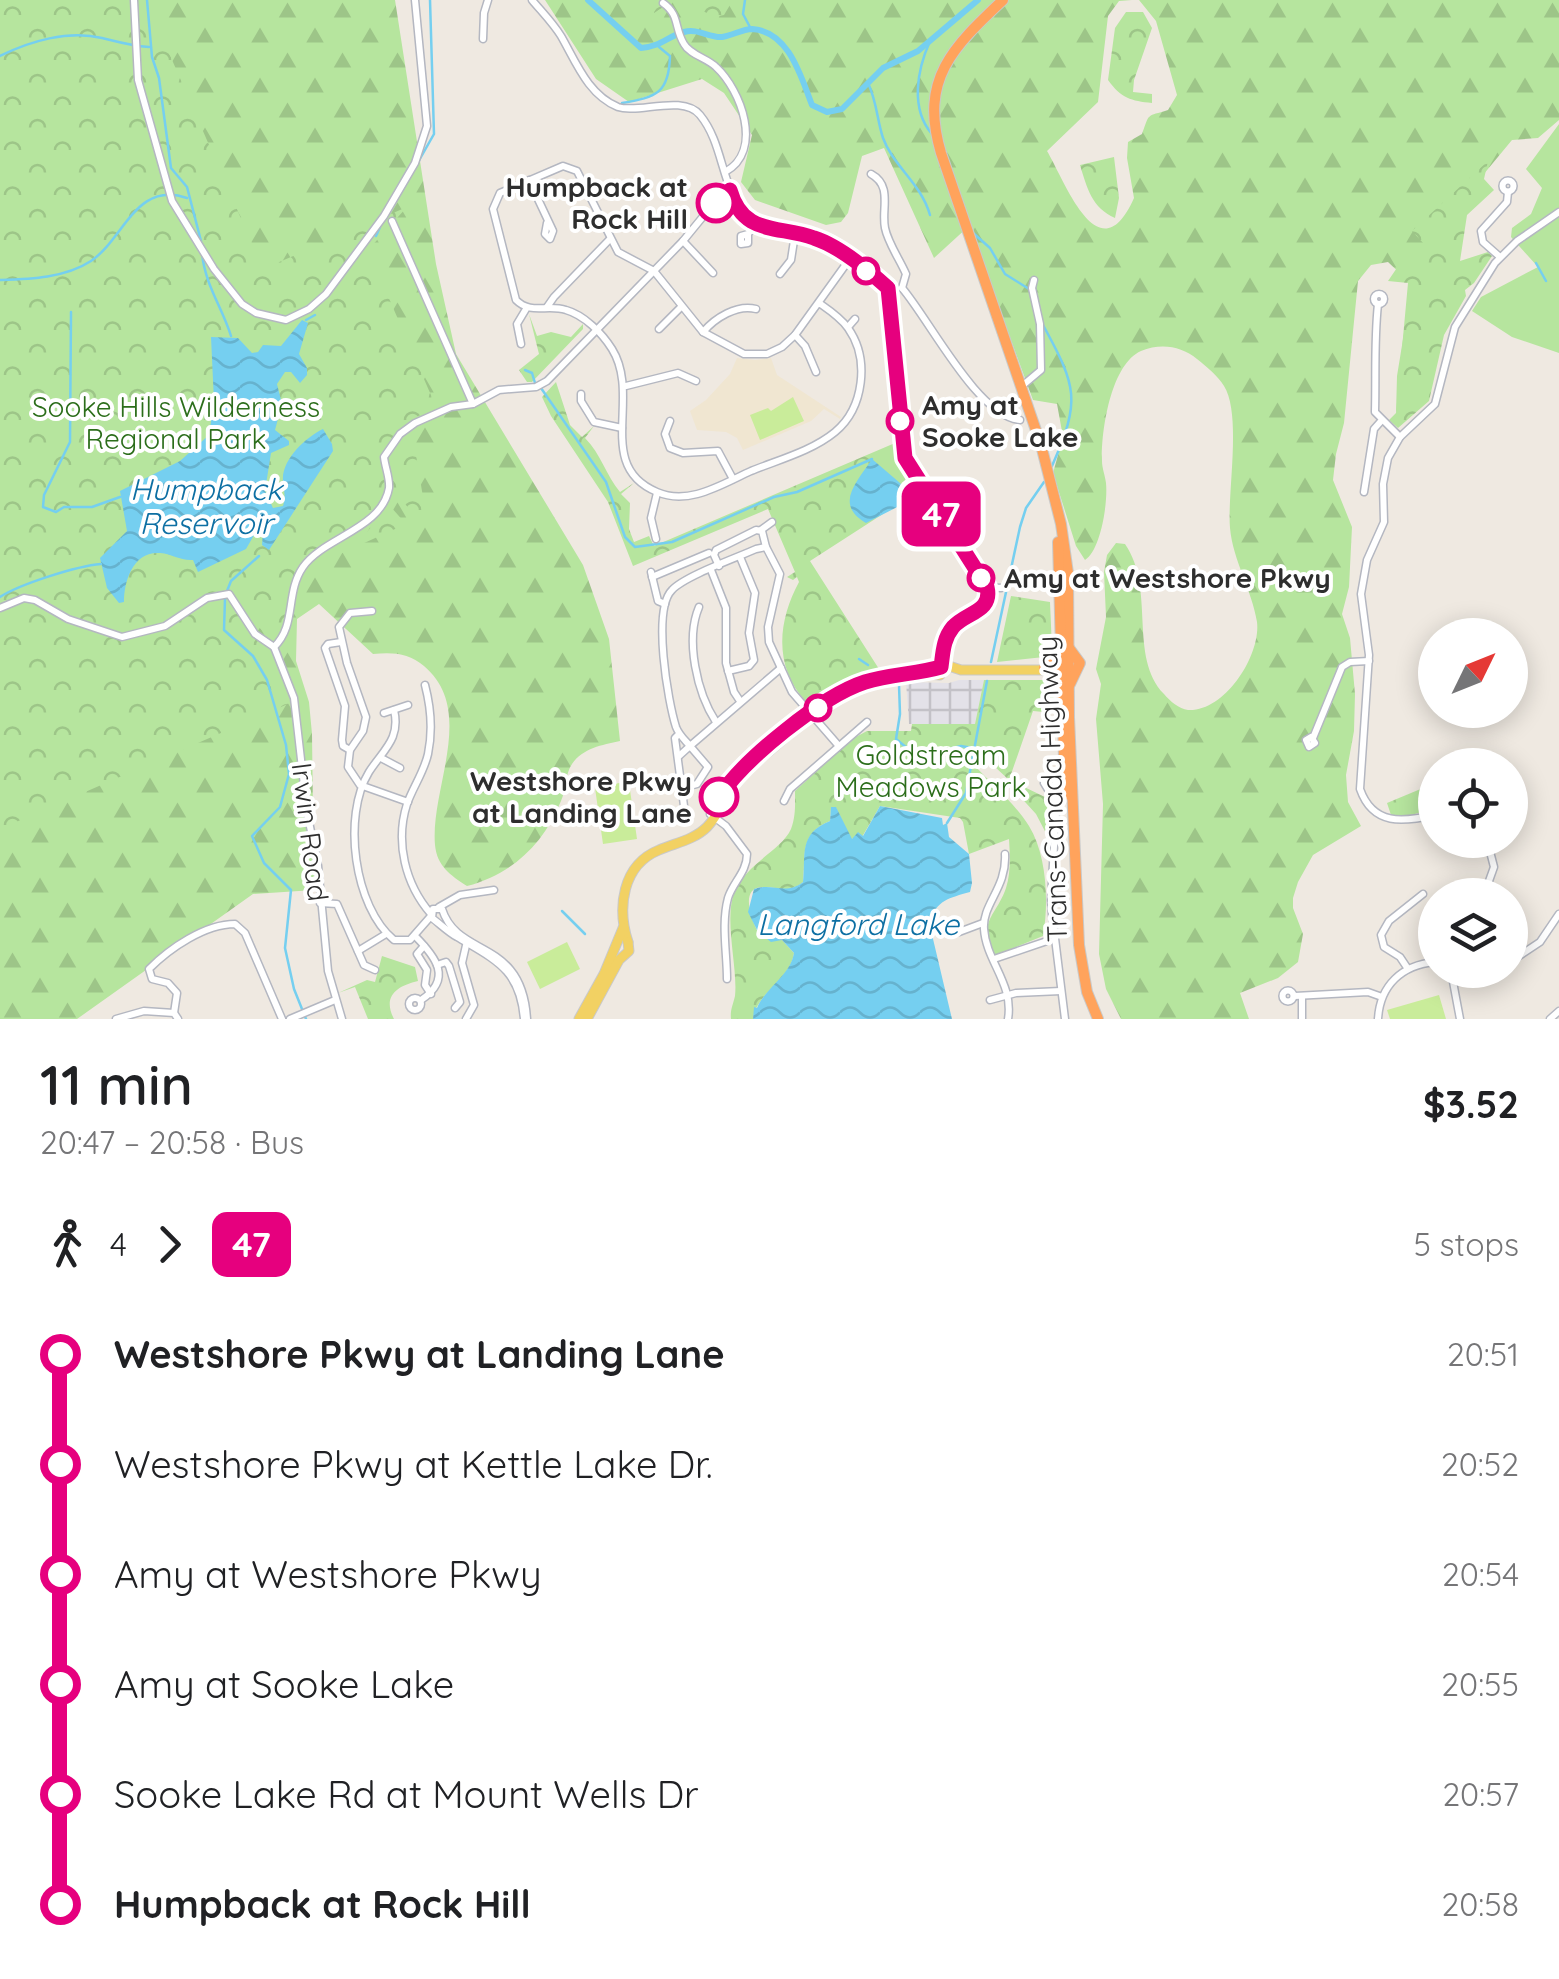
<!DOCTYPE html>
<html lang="en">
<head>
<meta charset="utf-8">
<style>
  body { margin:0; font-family:Quicksand,sans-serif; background:#f6f6f6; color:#202124; height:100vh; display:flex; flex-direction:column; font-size:38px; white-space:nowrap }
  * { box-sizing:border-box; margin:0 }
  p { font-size:32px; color:#757577 }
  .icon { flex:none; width:55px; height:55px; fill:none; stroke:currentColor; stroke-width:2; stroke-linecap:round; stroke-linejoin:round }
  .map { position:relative; height:1019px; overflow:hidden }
  .details { display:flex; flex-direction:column; background:#fff; flex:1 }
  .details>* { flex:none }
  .badge { padding:0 20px; border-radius:15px; font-size:35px; line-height:65px }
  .needle { width:65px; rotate:47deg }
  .buttons { position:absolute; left:1418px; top:618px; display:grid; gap:20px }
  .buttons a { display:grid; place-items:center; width:110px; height:110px; border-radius:50%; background:#fff; box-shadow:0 5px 25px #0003; font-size:50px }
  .map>.badge { position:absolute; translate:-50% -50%; box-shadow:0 0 0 5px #fff }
  .legs { display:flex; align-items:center; gap:15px; height:110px; padding:0 40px; font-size:32px }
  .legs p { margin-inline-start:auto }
  .overview { display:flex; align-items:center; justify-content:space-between; height:170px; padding:0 40px }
  h1 { font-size:55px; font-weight:600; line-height:75px }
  ul { padding:0 40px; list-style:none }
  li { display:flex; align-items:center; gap:35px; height:110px; font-size:38px }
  li i { display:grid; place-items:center; width:15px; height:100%; margin:0 12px; background:currentColor }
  li i::after { content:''; width:25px; height:25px; margin:-12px; border:8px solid; border-radius:50%; background:#fff }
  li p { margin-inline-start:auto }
  li:first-child i { background:linear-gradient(#0000 50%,currentColor 0) }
  li:last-child i { background:linear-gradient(currentColor 50%,#0000 0) }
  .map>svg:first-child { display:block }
</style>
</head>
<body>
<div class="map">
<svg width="1559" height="1019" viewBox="0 0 1559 1019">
  <defs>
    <pattern id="industrial-grid" width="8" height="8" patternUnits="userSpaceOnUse" patternTransform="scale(2.5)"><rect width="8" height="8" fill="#e3e1e8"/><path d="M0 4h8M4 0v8" fill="none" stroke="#c3c1c7"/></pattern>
    <pattern id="forest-firs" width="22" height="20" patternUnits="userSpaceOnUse" patternTransform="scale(2.5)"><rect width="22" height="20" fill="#b6e59e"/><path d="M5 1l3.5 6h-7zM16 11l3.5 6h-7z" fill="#9dc588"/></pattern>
    <pattern id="park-crowns" width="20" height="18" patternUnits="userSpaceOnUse" patternTransform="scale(2.5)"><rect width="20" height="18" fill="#b6e59e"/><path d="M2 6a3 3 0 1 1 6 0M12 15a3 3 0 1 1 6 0" fill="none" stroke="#9dc588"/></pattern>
    <pattern id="water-waves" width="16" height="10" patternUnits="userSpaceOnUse" patternTransform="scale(2.5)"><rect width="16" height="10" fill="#75cff0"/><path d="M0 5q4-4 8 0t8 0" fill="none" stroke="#66b2ce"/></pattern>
  </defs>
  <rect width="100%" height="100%" fill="#efe9e1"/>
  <polygon fill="url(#industrial-grid)" points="959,680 984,680 975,724 909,724 906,682 949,683"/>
  <polygon fill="#f0e6d1" points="737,358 755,360 771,358 777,375 841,417 840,419 824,409 811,421 743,450 737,438 726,432 697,430 690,411 706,400 730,374"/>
  <polygon fill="#b6e59e" points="1559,124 1559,353 1512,337 1472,311 1481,297 1538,267 1511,237 1512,228 1531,214 1542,188 1526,169"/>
  <g fill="url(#forest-firs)">
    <path d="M0,0H395L436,264L456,354L583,565L609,639L620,741C602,745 583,748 572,764C565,774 566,790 561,801C543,845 512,874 467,886C450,875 437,866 435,845C430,788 477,711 424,666C409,653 393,652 373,654L319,604L297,619L296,661L309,702L312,734L314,890L253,894L77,1019H0Z"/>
    <path d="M545,0H1132L1119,1L1108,16L1098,102L1047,151C1065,181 1099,277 1134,198L1127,158L1128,142L1142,134C1150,112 1146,117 1168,110L1177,95L1156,21L1139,0H1559V120L1538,138L1512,140L1478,181L1396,413L1397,376L1411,290L1406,279L1388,262L1371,265L1358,281L1344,423L1336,454L1333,480L1352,527L1349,587L1342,614L1350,638L1355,694L1354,731L1346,775L1348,802L1361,826L1313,855L1298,882L1293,898V908L1303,934L1298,962L1278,978L1240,993L1249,1019H1121L1106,989L1099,954L1103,804L1096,719L1101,684L1096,669L1106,617L1104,572L1107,555L1116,543L1125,544C1156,589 1128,657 1164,694C1170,701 1179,709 1188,710C1225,712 1261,655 1257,622C1252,590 1233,561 1230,528C1227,493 1242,415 1224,386C1218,376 1207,367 1197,359C1181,346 1161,343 1141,351C1111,364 1101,431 1102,461C1102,468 1105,475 1106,483C1108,502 1101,550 1085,560L1076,546L1053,473L1063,437L1057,404L1033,400L969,226L934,258L884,148L862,156L848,213L841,222L826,225L755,200L741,182L752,135L724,93L702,79L629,102L596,79Z"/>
  </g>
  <g fill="url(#park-crowns)">
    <path d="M0,0H146L263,269L407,207L368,250L437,409L410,419L382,458L387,492C379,501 373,514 363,522C340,540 312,552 296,577C281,599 295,626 272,641L244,611L237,594L230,597C247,637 286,655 290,703L0,829Z"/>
    <polygon points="616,0 733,0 724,15 714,17 694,6 674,0 654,13 633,9"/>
    <path d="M1126,12H1143L1152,28L1134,80L1133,92L1152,94V103C1131,101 1121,98 1108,80L1115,28Z"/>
    <path d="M1114,157L1119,198L1115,218C1092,208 1087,188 1080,165Z"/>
    <polygon points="1488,161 1484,179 1494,190 1467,215 1460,261 1488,252 1492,256 1474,283 1465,290 1466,296 1444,335 1429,401 1398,428 1389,420 1396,413 1408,283 1388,281 1405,256 1416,257 1424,244 1412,231"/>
    <polygon points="529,314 537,336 551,332 571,337 583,324 583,329 532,382 527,382 519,370 539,354"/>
    <path d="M556,382L570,425L582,437L594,426L585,438C601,454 606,475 620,492L634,483L621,494L630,503L629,529L634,542L649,536L654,546L895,443L897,444L899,465L917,492L810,561L879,669L841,682L812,702H806C773,666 778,621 799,582L797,577L793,580L787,577L795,572L768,509L633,566L608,502L551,416L542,397Z"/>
    <polygon points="411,425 426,515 415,520 407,506 390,492 386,458"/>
    <polygon points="390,506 406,524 318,564 365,534"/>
    <polygon points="1011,596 1050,602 1052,649 1044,657 997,662"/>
    <path d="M984,680H1045L1053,687L1054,713L1033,711L1009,780L979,752L975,766C993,785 1015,804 1029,826C1047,855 1049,903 1043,936L994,956C977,920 996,917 1006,888C1011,872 1010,855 1009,839L969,854L963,822L960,818L880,806L862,837L851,839L836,808H831L830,821C799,834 806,854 803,882C788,894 781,887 764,887C739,886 751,919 758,932L782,940L794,953C790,981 756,993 753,1019H731C730,1010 733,1005 735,996C738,968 724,921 734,893C746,863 781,851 791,829C796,816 795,803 795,791L852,739L867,731H911L912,724H975Z"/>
    <polygon points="1435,783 1435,808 1408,816 1391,815 1387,803"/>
    <polygon points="1018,784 1047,798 1049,839 1036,814 1015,791"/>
    <path d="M382,956L415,967L418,981C397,986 382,996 394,1019H368L355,987L338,993L367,980L375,982Z"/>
  </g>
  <g fill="#c9ec9a">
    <polygon points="793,397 804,421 760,440 750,415 768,408 771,411"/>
    <polygon points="624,782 629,783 637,839 603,844 595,788"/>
    <polygon points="567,942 580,969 540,989 527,962"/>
    <polygon points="1439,995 1446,1019 1390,1019 1387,1010"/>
  </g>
  <g fill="url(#water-waves)">
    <path d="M302,320L308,323L299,354L307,368V375L300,383L291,372H285L277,384L282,404L275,430L289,441V445L271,453L265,491L273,508L283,506C286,496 284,492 283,481C281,460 306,437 323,429L332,444L333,451L269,550L262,545L263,532L257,530L246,549L198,572L193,560C180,561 173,554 160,553C133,551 124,581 124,602L119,603L107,588L100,558L127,531L120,491L180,461L209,435L214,402L211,337L238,338L252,353L258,352L263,345L281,346Z"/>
    <path d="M872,459L900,483L911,500L866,523C833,504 858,481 872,459Z"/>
    <path d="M880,806L942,818L943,825L947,823L949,837L969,854L972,883L970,892C949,898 937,900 929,922L952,1019H753L754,1007L757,1008C766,987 790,976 794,953L782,940L771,942L758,932L748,912L754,889C773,882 785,896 803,882C806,854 798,834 830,821L831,807H836L852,839L858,832L863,836Z"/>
  </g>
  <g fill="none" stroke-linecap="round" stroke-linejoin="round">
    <g stroke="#75cff0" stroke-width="2.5">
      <polyline points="147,0 152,57 159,78 171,168 187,187 201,241"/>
      <polyline points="745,0 743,14 751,29"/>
      <path d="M930,41C917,70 910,109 932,134"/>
      <path d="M0,56C30,41 68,30 102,38C118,42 131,46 149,47"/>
      <path d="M868,83C877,102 877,120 883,138C893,166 921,183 930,215"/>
      <path d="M622,103C657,97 669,93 670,56L659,47"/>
      <polyline points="400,194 434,134 430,0"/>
      <polyline points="972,232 990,248 1005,274 1029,289"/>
      <polyline points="376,236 380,227"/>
      <path d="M202,253C205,285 222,307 231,336"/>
      <polyline points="1536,263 1546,281"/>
      <path d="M0,280C30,279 65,278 91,261C124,239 136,180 187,198"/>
      <polyline points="71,312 70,442 44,495 43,507 56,512 64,507 92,507 120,497"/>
      <polyline points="306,320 315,315"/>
      <path d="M1043,325C1077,387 1081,400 1052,466"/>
      <polyline points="525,370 532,373 535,383"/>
      <polyline points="541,388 606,482 625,537 635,547 672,542 774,497 797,492 872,459"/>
      <polyline points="227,591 231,581 259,556"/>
      <path d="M0,597C20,584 77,566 101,564"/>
      <polyline points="225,599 224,630 253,656 267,680 286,745 289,774 280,807 252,836 264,863 291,890 285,948 294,989 306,1019"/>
      <polyline points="859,659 868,665"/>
      <polyline points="991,662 1020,527 1026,508 1044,482"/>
      <polyline points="899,685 900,714 896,739 918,757 961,746 972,748"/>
      <polyline points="947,823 966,793 987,681"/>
      <polyline points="562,911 585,934"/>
    </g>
    <path stroke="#75cff0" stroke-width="6" d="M588,0L641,48C662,46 666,37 684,32C698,28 709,38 722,37C732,36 742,29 752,29C789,31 801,77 812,105L827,112L842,109L883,68L918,51L978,0"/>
    <g stroke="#b4b7c1" stroke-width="9">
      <g id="minor">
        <polyline points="134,0 138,80 172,201 214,269 242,304 256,313 286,320 309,309 326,294 384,216 415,163 427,126 415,0"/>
        <path d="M532,0C542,12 553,23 561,36C576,62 588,95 618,107C638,114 683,94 700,115C727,148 719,196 755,223C772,236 794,231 814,238C832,244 878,275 889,290"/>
        <path d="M663,3C680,15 674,28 684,44C690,55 707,58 716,67C741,90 764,151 725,172"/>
        <polyline points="483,39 484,13 488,0"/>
        <path d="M871,174C893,186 881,209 885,228C888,243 900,260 906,274L902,288"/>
        <polyline points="529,180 553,231 550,239 545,234 547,223"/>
        <circle cx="1508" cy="186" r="5.5"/>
        <polyline points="392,221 473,404"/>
        <polyline points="748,234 748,243 741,244 741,236 748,234 756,224"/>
        <polyline points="683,241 713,273"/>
        <polyline points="1500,257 1483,242 1481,231 1507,202 1508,192"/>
        <polyline points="780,274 791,260 795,234"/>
        <path d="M902,288C929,319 978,417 1020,420"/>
        <path d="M889,290L905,458L989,593C986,612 965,613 953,627C943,638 943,653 941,667"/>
        <circle cx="1379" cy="299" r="5"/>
        <path d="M819,303C829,310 840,317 848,328C870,359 864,408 835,432C812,451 778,460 751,471C722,484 689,506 657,492C594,466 642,397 612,349C602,333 584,315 566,310C547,304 531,315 516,300L493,209L500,193L563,166L577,171L618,252L654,271L703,332L744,354H767L782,347L795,335L849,260"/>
        <path d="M1378,304C1374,341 1376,376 1375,412L1400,437"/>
        <polyline points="547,307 554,297 609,240"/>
        <polyline points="848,327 855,319"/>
        <polyline points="659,329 681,307"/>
        <path d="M703,332C715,318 737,304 756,309"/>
        <polyline points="795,335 805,346 816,372"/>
        <polyline points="521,344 517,324 526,309"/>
        <polyline points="626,386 678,373 696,381"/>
        <polyline points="1022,386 1041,370 1040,324 1032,288 1034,280"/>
        <polyline points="581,394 581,401 594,422 622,428"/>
        <polyline points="670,421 665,434 670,448 683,453 718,451 733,479"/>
        <polyline points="1364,492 1374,429 1382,420"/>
        <polyline points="761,530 772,522"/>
        <polyline points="656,539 651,518 657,493"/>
        <path d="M766,547L756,549C736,558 685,576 672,590C652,610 668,702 676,727C679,735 685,740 690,746L781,668"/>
        <polyline points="719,566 714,555 716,550 756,530 762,531 766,547 780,574 768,627 769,642 792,692 838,745"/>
        <polyline points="711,570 726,608 726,663 734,692 740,701"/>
        <polyline points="651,572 658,601 665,604"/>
        <polyline points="652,577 709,553"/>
        <polyline points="987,587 1001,588"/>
        <path d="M699,607C685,640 697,693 716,722"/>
        <polyline points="0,608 24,598 35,600 68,619 122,637 165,626 207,598 229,594 255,634 274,647"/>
        <polyline points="372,611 350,613 339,627 347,663 366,717 363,731 350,750 348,767 360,785 408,802"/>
        <polyline points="341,642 328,644 325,648 345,706 342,740 343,746 350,750"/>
        <path d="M274,647C297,625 285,593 303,567C324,537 382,529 389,488C390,478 385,467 384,457L400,434L415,423L451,407L473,404L499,390L536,387L547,381L683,241L719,197L730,190"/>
        <polyline points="274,647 294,698 307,812 318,866 328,971 342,1019"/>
        <polyline points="728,671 749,666 754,660 749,633 755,593 740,557"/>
        <path d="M425,685C431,708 433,730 428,754C424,772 413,787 407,804C395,842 405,884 431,914"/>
        <path d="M394,710C401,739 383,750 369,772C342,816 354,907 394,940H410L431,916"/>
        <polyline points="384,713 408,705"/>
        <polyline points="679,734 675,738 686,821"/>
        <polygon points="1311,737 1315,743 1309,747 1306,740"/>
        <polyline points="1313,738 1342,667 1350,662 1369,661"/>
        <polyline points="679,756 690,746 708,767 697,784 682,788"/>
        <polyline points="381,758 400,768"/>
        <polyline points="784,801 790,789 867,722"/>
        <polyline points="1056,803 1044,783 1049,777 1055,779 1057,792 1051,900 1052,914 1065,1019"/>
        <path d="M710,814L726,826L747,854C747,872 733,882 728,898C721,924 727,953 727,979"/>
        <path d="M1435,815C1403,822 1373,826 1360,789L1369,655L1361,594L1367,560L1384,522L1383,484L1388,458L1400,437L1435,404L1455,327L1495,263L1517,241L1559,212"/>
        <path d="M1005,854C1007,888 982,904 984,929C986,961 1014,984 1008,1019"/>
        <polyline points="1484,895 1494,867 1487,840"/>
        <polyline points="320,903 337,904 364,965 375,970"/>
        <polyline points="439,907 460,895 494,890"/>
        <polyline points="958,922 959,932 983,923"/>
        <path d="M415,936C436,957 453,979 421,1000"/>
        <polyline points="424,946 417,954 427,970 425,985 431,994"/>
        <polyline points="358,951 386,934"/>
        <polyline points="994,959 1047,941"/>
        <polyline points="1510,962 1540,942 1559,914"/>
        <polyline points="437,965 446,962 449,966 460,1002 455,1008"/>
        <polyline points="1408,969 1400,957 1384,947 1381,935 1389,921 1423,894"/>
        <polyline points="1451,971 1460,1019"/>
        <circle cx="1288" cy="996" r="5.5"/>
        <polyline points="1295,996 1368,992 1382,997"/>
        <polyline points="1302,997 1302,1019"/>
        <circle cx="415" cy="1004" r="6"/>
        <polyline points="990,1000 1016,993 1061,991"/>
        <path d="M174,1013L177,993L168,983L152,979L149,969C170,948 205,924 235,924L245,933L282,1019"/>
        <polyline points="116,1019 144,1011 174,1013 178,1019"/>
        <polyline points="290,1019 335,1000"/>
        <polyline points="466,1019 474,1005 462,963 467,941"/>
        <path d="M524,1019C520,969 495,960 457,937C448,932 440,924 432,918L433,909H442C458,959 522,937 527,1019"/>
        <path d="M1378,1019C1380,985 1402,965 1435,962"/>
        <polyline points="1550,1019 1559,1011"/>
      </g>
    </g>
    <g stroke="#c9c9c9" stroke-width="11">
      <g id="major">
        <polyline points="926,669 946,665 961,670 1061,670"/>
        <path d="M628,942C617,908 622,865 659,850C675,843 694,840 707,827C720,814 725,795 736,781C749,766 767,754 782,740C834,695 866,667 940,675"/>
        <polyline points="579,1019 604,974 623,928"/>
        <polyline points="587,1019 619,960 629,951 628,942"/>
      </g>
    </g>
    <g stroke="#c9c9c9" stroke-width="12">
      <g id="highway">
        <path d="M1003,0C953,47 919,79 941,153L1041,445L1061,524L1068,573L1069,717L1079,945L1087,992L1098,1019"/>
        <polyline points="1058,542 1065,795"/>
        <polyline points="1069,648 1080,663 1070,684"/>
        <polyline points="1044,668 1055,662 1060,652"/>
      </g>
    </g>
    <use href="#minor" stroke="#fff" stroke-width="6"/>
    <use href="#major" stroke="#f2d163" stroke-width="9"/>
    <use href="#highway" stroke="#ffa35c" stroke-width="10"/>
  </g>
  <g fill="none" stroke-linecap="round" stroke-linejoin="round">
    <g stroke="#fff" stroke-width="22">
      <path id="line-1" d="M716,203L730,190C743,236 778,225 814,238C839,246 868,270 888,288L905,458L987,587C993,612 966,612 953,627C943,639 943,653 941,667C917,674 890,674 865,682C822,696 744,759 719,797"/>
    </g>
    <use href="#line-1" stroke="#e6007e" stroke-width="15"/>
  </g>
  <g fill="#fff" stroke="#e6007e" stroke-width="5">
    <circle cx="716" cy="203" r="18"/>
    <circle cx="866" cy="271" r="12"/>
    <circle cx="900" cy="421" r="12"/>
    <circle cx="981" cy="578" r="12"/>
    <circle cx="818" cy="708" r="12"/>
    <circle cx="719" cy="797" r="18"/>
  </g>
  <g text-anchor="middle" stroke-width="8" stroke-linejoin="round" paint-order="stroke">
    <g font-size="28" font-weight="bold" fill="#2e2e2e" stroke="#fff" text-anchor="end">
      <text x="688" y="197">Humpback at<tspan x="688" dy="32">Rock Hill</tspan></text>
      <text x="922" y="415" text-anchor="start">Amy at<tspan x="922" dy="32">Sooke Lake</tspan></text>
      <text x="1004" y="588" text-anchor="start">Amy at Westshore Pkwy</text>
      <text x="692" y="791">Westshore Pkwy<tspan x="692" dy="32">at Landing Lane</tspan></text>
    </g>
    <g font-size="28" fill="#2c6e1b" stroke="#fff">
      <text x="176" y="417">Sooke Hills Wilderness<tspan x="176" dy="32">Regional Park</tspan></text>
      <text x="931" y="765">Goldstream<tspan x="931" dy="32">Meadows Park</tspan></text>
    </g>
    <g font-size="28" fill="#2e2e2e" stroke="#fff">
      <text transform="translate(1052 789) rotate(-92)" y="10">Trans-Canada Highway</text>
      <text transform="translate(310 832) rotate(83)" y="10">Irwin Road</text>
    </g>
    <g font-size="30" font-style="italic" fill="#0d6fa3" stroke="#fff">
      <text x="206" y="500">Humpback<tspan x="206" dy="34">Reservoir</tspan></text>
      <text x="858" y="935">Langford Lake</text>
    </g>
  </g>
</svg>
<div class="buttons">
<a><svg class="needle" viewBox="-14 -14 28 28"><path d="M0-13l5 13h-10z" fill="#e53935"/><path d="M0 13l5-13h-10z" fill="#757577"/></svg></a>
<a><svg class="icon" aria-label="locate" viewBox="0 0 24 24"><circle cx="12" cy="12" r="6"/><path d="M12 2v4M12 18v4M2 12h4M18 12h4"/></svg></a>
<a><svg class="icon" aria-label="layers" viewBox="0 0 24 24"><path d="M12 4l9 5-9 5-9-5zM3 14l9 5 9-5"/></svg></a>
</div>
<b class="badge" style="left:941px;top:514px;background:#e6007e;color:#fff">47</b>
</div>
<section class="details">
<div class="overview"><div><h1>11 min</h1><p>20:47 – 20:58 · Bus</p></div><b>$3.52</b></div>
<div class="legs"><svg class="icon" aria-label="walk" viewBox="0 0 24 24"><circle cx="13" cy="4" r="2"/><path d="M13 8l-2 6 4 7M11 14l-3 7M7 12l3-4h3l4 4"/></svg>4<svg class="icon" aria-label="forward" viewBox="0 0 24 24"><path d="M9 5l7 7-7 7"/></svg><b class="badge" style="background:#e6007e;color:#fff">47</b><p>5 stops</p></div>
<ul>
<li><i style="color:#e6007e"></i><b>Westshore Pkwy at Landing Lane</b><p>20:51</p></li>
<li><i style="color:#e6007e"></i><span>Westshore Pkwy at Kettle Lake Dr.</span><p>20:52</p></li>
<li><i style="color:#e6007e"></i><span>Amy at Westshore Pkwy</span><p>20:54</p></li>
<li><i style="color:#e6007e"></i><span>Amy at Sooke Lake</span><p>20:55</p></li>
<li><i style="color:#e6007e"></i><span>Sooke Lake Rd at Mount Wells Dr</span><p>20:57</p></li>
<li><i style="color:#e6007e"></i><b>Humpback at Rock Hill</b><p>20:58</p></li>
</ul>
</section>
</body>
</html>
